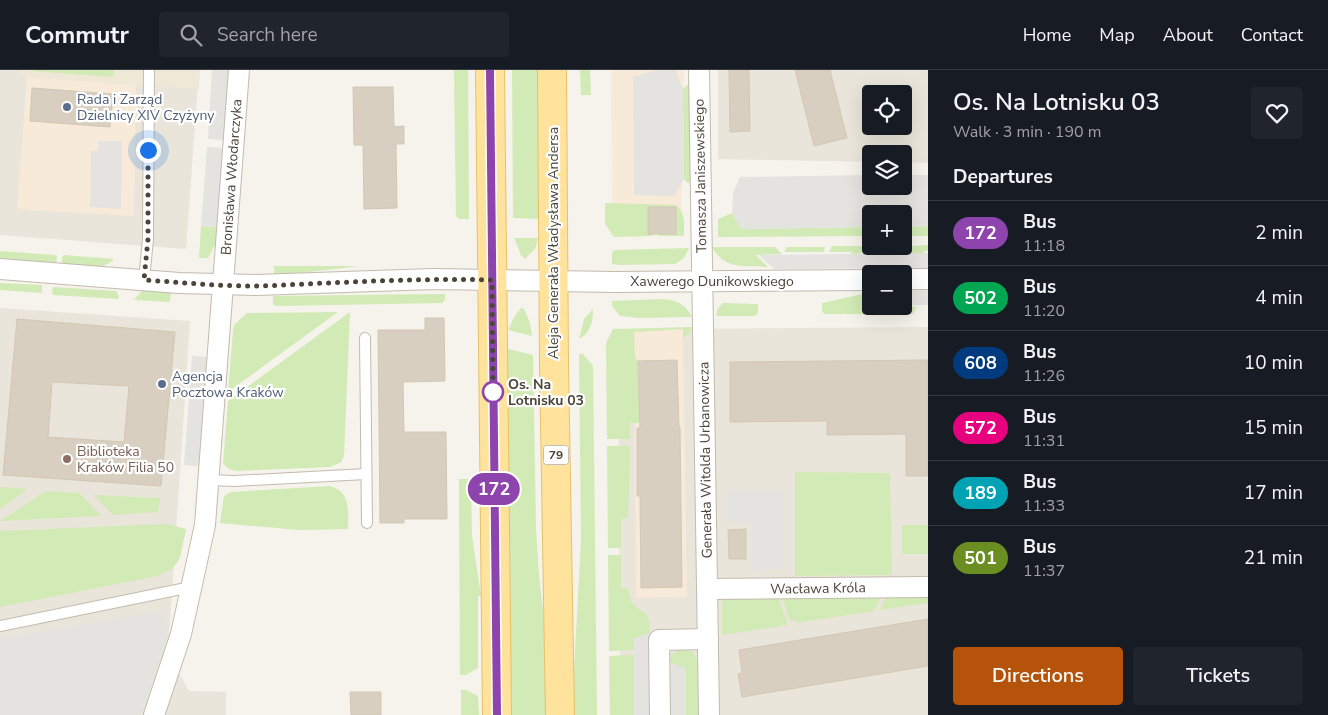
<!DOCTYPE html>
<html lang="en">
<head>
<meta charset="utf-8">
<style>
  body { margin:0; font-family:"Nunito Sans",sans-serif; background:#20242c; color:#f1f3f6; height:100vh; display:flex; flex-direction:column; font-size:19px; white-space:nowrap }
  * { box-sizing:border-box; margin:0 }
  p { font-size:16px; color:#9ea1a6 }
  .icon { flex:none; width:28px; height:28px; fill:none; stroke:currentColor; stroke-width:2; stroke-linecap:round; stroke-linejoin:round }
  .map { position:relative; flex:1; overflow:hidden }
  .side { display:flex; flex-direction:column; background:#171b24; width:400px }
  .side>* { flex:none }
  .badge { padding:0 10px; border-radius:16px; font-size:18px; line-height:32px }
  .buttons { position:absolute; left:862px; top:15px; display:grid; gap:10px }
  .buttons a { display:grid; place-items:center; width:50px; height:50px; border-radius:5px; background:#171b24; box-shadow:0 5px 20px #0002; font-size:25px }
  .you { position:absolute; width:25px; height:25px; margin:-12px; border:4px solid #fff; border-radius:50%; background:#1a73e8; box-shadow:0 0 0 8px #1a73e833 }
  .map>.badge { position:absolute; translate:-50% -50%; box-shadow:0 0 0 2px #fff }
  h2 { padding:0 25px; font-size:19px; line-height:45px }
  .round { display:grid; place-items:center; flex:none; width:52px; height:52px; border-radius:5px; background:#20242c }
  .head { display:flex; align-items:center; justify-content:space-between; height:85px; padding:0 25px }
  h1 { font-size:24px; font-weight:600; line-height:38px }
  .cta { display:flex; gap:10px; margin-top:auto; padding:10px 25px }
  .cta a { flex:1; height:58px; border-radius:5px; background:#b45309; color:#fff; font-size:20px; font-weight:600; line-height:58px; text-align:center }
  .cta a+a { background:#20242c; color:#f1f3f6 }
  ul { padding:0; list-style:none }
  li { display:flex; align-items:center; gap:15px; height:65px; padding:0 25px; border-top:1px solid #363941 }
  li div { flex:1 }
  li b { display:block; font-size:19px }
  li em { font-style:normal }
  li .badge { min-width:55px; font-weight:700; text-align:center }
  header { display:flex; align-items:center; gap:30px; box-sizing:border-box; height:70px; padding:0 25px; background:#171b24; border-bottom:1px solid #363941 }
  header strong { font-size:24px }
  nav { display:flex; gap:28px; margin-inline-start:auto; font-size:18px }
  .search { width:350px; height:45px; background:#20242c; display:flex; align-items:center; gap:12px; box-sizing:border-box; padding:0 18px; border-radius:5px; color:#9ea1a6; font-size:19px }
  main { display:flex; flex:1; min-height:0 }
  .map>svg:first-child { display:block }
</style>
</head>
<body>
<header>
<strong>Commutr</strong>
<div class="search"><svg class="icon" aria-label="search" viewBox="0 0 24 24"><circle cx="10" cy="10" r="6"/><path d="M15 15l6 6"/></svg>Search here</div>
<nav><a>Home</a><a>Map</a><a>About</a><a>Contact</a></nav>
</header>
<main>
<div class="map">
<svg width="928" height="645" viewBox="0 0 928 645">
  <rect width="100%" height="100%" fill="#f6f3ec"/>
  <g fill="#eae5da" fill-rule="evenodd">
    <polygon points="0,0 199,0 186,179 0,165"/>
    <path d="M718,0H928V93L904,92V84H871V92L718,89ZM871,24H904V56H871Z"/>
    <polygon points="0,238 190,251 168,583 189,621 226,622 226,645 0,645"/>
    <polygon points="928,257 928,645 620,645 618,262 683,259"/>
  </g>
  <g fill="#f7ead8">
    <polygon points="611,0 684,0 681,165 636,165 612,136"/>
    <polygon points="27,7 136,15 134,146 27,140 17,138"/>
    <polygon points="683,259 687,527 636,528 634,262"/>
  </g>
  <polygon fill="#efe8d6" points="18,0 200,0 199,19 27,7"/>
  <g fill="#d2eab5">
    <polygon points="32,0 114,0 113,7 32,1"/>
    <polygon points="454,0 468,0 469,149 459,149 456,146"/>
    <polygon points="512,0 541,0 540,149 513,148"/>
    <polygon points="580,0 590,0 591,25 581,25"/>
    <polygon points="687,15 690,16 692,111 687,113 684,109 683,19"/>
    <path d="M605,133L675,135C686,141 684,154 684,166H658L648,137V163L653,164V166L614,167L605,154Z"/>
    <polygon points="732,143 741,159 871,157 871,166 718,167 718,149"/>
    <polygon points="201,156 217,157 215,175 208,188 199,188"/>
    <polygon points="928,156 928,166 904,166 904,157"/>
    <polygon points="514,168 538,168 535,179 525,189 521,185"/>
    <polygon points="928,175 928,181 925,181 924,183 912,184 904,181 908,176"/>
    <polygon points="832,176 867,176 871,182 852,184 851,182 829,182"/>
    <path d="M712,177H775L782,184L756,185L768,197C745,195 725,201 712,177Z"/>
    <polygon points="787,177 825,177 824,182 784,182"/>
    <polygon points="689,178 684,188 675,194 620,195 612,194 612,183 614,180"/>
    <polygon points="0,181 55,185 57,186 56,195 0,191"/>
    <path d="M64,185L114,189C100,203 79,196 62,195V187Z"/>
    <polygon points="274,196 360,196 274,206"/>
    <polygon points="0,213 42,215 42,223 0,220"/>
    <polygon points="53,217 116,221 119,226 118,229 53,225 52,221"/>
    <polygon points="142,221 171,222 170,232 134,230"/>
    <polygon points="445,224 445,230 442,233 276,236 273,234 273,226"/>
    <polygon points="862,224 871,224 871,236 916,237 913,244 825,244 822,242 822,233"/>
    <path d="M664,229C678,231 685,234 692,247L639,248L620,246L612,236V231Z"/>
    <polygon points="723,233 758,234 758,243 755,246 716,246 718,238"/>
    <polygon points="521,238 524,239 530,253 532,266 508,260 515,246"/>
    <path d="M593,239C593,251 591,263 579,269L584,249Z"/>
    <polygon points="338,242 228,322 233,261 234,255 247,243"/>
    <polygon points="350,242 344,386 341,392 330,397 236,401 229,399 223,394 228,331"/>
    <polygon points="692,257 689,264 683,268 683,259 634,262 635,288 638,291 640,342 642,353 630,353 630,369 607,369 606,273 613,259"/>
    <polygon points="504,278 533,285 536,458 539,505 548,584 549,645 508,645"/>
    <polygon points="579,284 583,284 593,296 597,645 574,645 574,601 581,469"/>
    <polygon points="607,376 630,376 628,448 621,449 621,478 608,478"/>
    <polygon points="795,402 890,403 892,505 795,506"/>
    <polygon points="459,409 471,409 472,466 481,526 478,526 478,598 466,605 460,605"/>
    <path d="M330,416C351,422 348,441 348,459L300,460L220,453L224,426L231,422Z"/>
    <polygon points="0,417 27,419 0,439"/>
    <polygon points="46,421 79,423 101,446 0,451"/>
    <polygon points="94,425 160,428 158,442 113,445"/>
    <polygon points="167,454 186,459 180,488 173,498 158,506 0,537 0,461"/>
    <rect x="902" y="455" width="26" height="29"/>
    <path d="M608,485H621V518H628L631,532C645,546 650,541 650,563L634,569V580L609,581Z"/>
    <polygon points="928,522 928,533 880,540 888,523"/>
    <polygon points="883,523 874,541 796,553 796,550 790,551 781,524"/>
    <polygon points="777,524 788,555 722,565 722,532 727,527"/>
    <path d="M684,579L693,582L697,589L698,645H686V598L670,593C670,583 676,580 684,579Z"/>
    <polygon points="634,585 634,645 610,645 609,586"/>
    <polygon points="461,620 466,620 478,626 479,645 461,645"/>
  </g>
  <g fill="#e5e3e0">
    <polygon points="212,0 229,0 223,70 208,69"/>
    <polygon points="657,0 675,0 683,19 684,109 674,126 634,125 633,7"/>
    <polygon points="98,71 122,71 121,139 90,137 91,81 98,81"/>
    <polygon points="207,77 223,78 217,157 201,156"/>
    <polygon points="871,105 871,116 904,116 904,105 928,105 928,156 904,157 904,144 871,144 871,157 741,159 732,143 733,123 740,107"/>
    <polygon points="928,183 928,198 774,199 759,185"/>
    <rect x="904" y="220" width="24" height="15"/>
    <polygon points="192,286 207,287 199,396 184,395"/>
    <polygon points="728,420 784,420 784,499 752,500 751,457 745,452 728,452"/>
    <polygon points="165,540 168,564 141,645 0,645 0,569"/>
    <polygon points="650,563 651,645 634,645 634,569"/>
    <polygon points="670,593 686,598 686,645 670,645"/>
  </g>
  <g fill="#d8cfc1" stroke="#d3c7b4" fill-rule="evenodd">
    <polygon points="729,0 749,0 750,61 730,62"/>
    <polygon points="795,0 830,0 847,68 814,76"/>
    <polygon points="353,17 393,17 394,57 404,56 404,74 396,74 397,138 364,139 363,75 354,75"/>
    <polygon points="32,18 113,24 110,57 30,51"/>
    <rect x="648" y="137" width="28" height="27"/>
    <polygon points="425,248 444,248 445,311 403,312 404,362 446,362 447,449 404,449 404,453 380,453 378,260 425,260"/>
    <path d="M17,249L175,262L161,416L3,405ZM52,312L129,316L124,372L48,367Z"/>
    <polygon points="677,290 679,357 680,357 682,517 641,518 640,426 637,426 637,358 640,358 638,291"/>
    <polygon points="928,290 928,406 906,406 906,364 827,365 827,351 730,352 730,292"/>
    <polygon points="746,459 746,489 729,489 728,460"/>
    <polygon points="928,549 928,596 742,627 738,604 742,603 739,580"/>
    <polygon points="350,622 381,622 381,645 351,645"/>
  </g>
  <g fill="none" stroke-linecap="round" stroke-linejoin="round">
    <g stroke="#c2bbae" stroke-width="12">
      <g id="lane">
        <polyline points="144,210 148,169 149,0"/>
        <polyline points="365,268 367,453"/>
        <polyline points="209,410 234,411 366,404"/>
        <polyline points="0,556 191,517"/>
      </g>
    </g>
    <g stroke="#c2bbae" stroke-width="22">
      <g id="street">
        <polyline points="699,0 709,645"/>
        <polyline points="0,199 179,213 256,215 433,209 615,212 871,210"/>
        <polyline points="904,209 928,209"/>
        <polyline points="708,519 928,517"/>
        <polyline points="154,645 181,564 205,455 239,0"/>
        <polyline points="660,645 659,570 708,569"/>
      </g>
    </g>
    <g stroke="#e6c16a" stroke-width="30">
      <g id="primary">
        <polyline points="490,0 497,645"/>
        <polyline points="552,0 554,294 560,645"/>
      </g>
    </g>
    <use href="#lane" stroke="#fff" stroke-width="10"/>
    <use href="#street" stroke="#fff" stroke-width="20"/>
    <use href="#primary" stroke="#ffe39c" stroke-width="28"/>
  </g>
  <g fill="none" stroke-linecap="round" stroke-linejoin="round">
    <g stroke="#fff" stroke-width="11">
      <polyline id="line" points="490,0 497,645"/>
    </g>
    <use href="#line" stroke="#8e44ad" stroke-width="8"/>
    <path stroke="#4b4439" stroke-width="5" stroke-dasharray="0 9" d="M148,80V169L144,210C190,213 236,218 282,215C352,212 422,208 492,210L493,322"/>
  </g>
  <g fill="#5c6f8a" stroke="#fff" stroke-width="2">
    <circle cx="67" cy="37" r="5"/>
    <circle cx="162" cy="314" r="5"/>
  </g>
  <circle fill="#fff" stroke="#8e44ad" stroke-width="2.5" cx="493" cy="322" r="10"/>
  <circle fill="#8d6e63" stroke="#fff" stroke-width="2" cx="67" cy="389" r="5"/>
  <g text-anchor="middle" stroke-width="4.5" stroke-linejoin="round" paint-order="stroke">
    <rect fill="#fff" stroke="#817c74" stroke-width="1" x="543.5" y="375.5" width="25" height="19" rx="4"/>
    <g font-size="12" font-weight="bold" fill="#4b4439">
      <text x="556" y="389">79</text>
    </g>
    <g font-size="14" fill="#4e5e75" stroke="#fff" text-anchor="start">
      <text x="77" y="34">Rada i Zarząd<tspan x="77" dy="16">Dzielnicy XIV Czyżyny</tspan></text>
      <text x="172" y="311">Agencja<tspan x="172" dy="16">Pocztowa Kraków</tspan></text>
    </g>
    <g font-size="14" fill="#4b4439" stroke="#fff">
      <text transform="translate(700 106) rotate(-91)" y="5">Tomasza Janiszewskiego</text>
      <text transform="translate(231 107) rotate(-86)" y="5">Bronisława Włodarczyka</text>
      <text transform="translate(553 173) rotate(-90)" y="5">Aleja Generała Władysława Andersa</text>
      <text x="712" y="216">Xawerego Dunikowskiego</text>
      <text transform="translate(705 390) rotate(-91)" y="5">Generała Witolda Urbanowicza</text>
      <text transform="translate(818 518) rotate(-1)" y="5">Wacława Króla</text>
    </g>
    <g font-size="14" font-weight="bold" fill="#4b4439" stroke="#fff" text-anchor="start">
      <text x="508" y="319">Os. Na<tspan x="508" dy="16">Lotnisku 03</tspan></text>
    </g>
    <g font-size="14" fill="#785e54" stroke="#fff" text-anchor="start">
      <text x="77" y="386">Biblioteka<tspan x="77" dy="16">Kraków Filia 50</tspan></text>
    </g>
  </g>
</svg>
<div class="buttons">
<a><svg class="icon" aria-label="locate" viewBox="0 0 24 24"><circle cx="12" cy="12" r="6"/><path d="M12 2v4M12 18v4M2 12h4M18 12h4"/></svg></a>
<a><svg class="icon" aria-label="layers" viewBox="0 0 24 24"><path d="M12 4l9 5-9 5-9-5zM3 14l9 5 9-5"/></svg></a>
<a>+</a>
<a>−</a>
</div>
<div class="you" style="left:148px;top:80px"></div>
<b class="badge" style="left:494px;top:419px;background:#8e44ad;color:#fff">172</b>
</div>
<section class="side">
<div class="head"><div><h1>Os. Na Lotnisku 03</h1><p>Walk · 3 min · 190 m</p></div><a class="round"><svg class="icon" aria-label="heart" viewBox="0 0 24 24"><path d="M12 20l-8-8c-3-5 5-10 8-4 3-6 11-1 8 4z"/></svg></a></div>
<h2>Departures</h2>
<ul>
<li><span class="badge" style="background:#8e44ad;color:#fff">172</span><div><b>Bus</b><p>11:18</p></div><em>2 min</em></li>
<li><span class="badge" style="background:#00a651;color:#fff">502</span><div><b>Bus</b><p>11:20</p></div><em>4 min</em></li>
<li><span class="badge" style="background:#003b80;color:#fff">608</span><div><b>Bus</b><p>11:26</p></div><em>10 min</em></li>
<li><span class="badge" style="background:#e6007e;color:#fff">572</span><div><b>Bus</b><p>11:31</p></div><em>15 min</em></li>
<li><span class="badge" style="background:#00a3b4;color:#fff">189</span><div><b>Bus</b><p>11:33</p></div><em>17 min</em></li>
<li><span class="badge" style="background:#6b8e23;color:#fff">501</span><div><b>Bus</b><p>11:37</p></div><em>21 min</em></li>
</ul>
<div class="cta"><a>Directions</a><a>Tickets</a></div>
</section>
</main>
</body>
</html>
